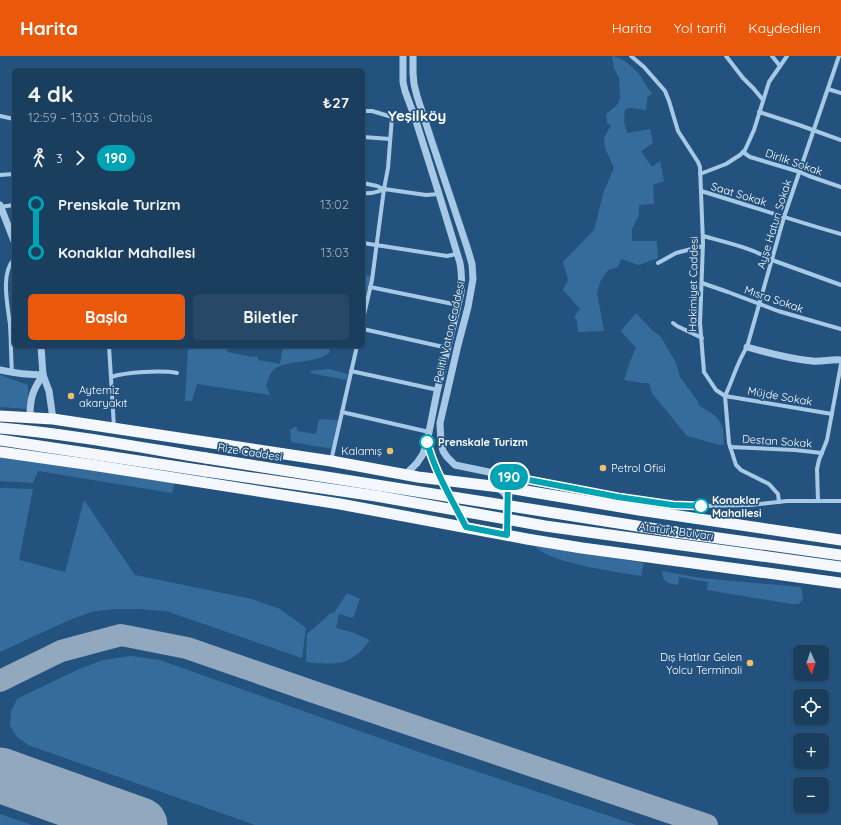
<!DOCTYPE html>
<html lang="tr">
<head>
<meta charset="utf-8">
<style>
  body { margin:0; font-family:Quicksand,sans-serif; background:#274967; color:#f1f3f6; height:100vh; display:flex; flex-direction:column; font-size:15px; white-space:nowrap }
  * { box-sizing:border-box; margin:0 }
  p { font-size:13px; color:#9faebc }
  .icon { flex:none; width:22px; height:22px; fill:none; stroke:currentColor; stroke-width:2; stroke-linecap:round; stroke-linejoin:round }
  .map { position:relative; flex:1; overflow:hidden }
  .drawer { position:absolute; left:12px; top:12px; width:353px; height:280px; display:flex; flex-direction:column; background:#1a3e5e; border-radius:6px; box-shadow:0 1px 3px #0004,0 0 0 1px #385773 }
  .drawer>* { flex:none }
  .badge { padding:0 8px; border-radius:13px; font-size:14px; line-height:26px }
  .needle { width:26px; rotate:177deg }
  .controls { position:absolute; left:793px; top:589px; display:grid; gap:8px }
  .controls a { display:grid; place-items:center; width:36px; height:36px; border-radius:6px; background:#1a3e5e; box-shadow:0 1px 3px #0004,0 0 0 1px #385773; font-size:20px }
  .map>.badge { position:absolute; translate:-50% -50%; box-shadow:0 0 0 2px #fff }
  .legs { display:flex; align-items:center; gap:6px; height:44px; padding:0 16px; font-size:13px }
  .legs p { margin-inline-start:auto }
  .summary { display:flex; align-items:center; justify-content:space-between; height:68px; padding:0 16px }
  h1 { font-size:22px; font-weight:700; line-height:30px }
  .cta { display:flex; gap:8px; margin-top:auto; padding:8px 16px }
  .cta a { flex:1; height:46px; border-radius:6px; background:#ea580c; color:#fff; font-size:16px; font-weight:700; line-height:46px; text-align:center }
  .cta a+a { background:#274967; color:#f1f3f6 }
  ul { padding:0 16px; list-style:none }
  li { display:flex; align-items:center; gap:14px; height:48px; font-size:15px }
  li i { display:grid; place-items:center; width:6px; height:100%; margin:0 5px; background:currentColor }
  li i::after { content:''; width:10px; height:10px; margin:-5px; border:3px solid; border-radius:50%; background:#1a3e5e }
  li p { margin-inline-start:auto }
  li:first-child i { background:linear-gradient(#0000 50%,currentColor 0) }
  li:last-child i { background:linear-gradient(currentColor 50%,#0000 0) }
  header { display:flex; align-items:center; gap:24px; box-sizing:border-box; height:56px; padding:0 20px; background:#ea580c; color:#fff }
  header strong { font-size:19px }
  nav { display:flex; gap:22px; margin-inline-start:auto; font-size:14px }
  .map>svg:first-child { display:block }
</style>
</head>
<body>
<header>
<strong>Harita</strong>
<nav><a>Harita</a><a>Yol tarifi</a><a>Kaydedilen</a></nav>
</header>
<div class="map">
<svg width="841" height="769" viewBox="0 0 841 769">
  <rect width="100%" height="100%" fill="#23527e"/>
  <g fill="#366c9c">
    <path d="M612,0C622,1 633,11 639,18C644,25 646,31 652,37L647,42L646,54L630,52L625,53L624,66L627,77L650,73L653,87L641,95L652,111L660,105L664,125L653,129L654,148L639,149V159L632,173V185H657L658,202L639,209L621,203L618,211L608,214L600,226L597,237L604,275L578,276L577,265L574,261L580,253L563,234L568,224L563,206L594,174L604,135L614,112L605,92L604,81L611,70L607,67L606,58L617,49L620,42L619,22L614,12Z"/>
    <polygon points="363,219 371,220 363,252"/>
    <path d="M636,257L652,274L661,281L676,307L680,321L697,344L699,350C708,355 718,359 722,370C724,375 723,383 724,389L716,388L687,380L652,337L649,327H642L624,324L631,303L636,292L621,275Z"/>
    <path d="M188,290H229L227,296L252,301L253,300L258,301V304L280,308L283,290H329L330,293L329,297C315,309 280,302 271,317C269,321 268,325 266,329L270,339L197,328L192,345H185Z"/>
    <polygon points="329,313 348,318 346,324 310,317 311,315"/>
    <polygon points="0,319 28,329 28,353 0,351"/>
    <polygon points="319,363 338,364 333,393 291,386 290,373 293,373 293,371 297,371 297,375 316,378"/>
    <polygon points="0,400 175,426 172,437 38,415 33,427 0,425"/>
    <polygon points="0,432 33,433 19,504 65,516 84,444 135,519 252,543 280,553 306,572 302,602 166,555 139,553 113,553 91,556 67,565 0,596"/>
    <path d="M532,487L644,507L641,520C618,516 544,507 532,487Z"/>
    <path d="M662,515L700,522L801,531L803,543L799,548H792L707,534L708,526L679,521L678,529C667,527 663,527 662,515Z"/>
    <path d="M347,537L360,543L353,562L339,558L336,572L354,577L370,584C350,611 336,609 306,606L307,578L331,557H334Z"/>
    <polygon points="131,600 160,604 416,695 636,769 255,769 28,689 16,680 10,669 11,655 17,643 25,639 79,613 103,604"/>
    <polygon points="0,758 32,769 0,769"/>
  </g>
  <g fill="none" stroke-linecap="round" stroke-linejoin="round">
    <polyline stroke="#91a8be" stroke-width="22" points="0,625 61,595 121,579 187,592 311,635 707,769"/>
    <polyline stroke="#91a8be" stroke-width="55" points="0,719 140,769"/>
    <g stroke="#a7c9e6" stroke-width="4">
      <polyline points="631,0 644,11 665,35 669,45 678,75 698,106 700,111 703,187 700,267 704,316 716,334 725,340 729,387 736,409 741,414 769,428 778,438 779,446"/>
      <polyline points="726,0 743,22 754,33 763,44"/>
      <polyline points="772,0 780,10"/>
      <polyline points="828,33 841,37"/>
      <polyline points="363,55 372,55 392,61"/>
      <polyline points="759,56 799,69 841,84"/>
      <polyline points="0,60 14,63"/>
      <polyline points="363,81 390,83"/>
      <polyline points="743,96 750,101 800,116 809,120 841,131"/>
      <polyline points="700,118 726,108 740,99 745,94 754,74 769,26 787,0"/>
      <polyline points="0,119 14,118"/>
      <polyline points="363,127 377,130 384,133 426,139 439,138"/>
      <path d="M701,135C748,149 794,165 841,178"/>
      <path d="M363,137C371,138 376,137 384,133"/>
      <polyline points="0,151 14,149"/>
      <path d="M703,180C725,186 752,192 772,204L841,229"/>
      <polyline points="363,187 447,200 457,198"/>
      <polyline points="658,207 676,197 703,190"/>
      <polyline points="702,227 728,236 778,255 841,273"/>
      <polyline points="370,231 458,249"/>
      <polyline points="363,263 372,224 384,133 388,112 392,61 415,62"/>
      <polyline points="673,267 677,270 702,282"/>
      <polyline points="363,273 448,292"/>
      <polyline points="109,290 114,371"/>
      <polyline points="351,315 438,334"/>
      <path d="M12,317C11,301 11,285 10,269C8,250 0,218 14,203"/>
      <path d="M111,321C126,316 161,314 177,317"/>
      <polyline points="342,356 429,376"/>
      <path d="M832,358L725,340C733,324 737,306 747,291L784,161L839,0"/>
      <polyline points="730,391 795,394 822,397"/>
      <polyline points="331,405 357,290"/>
      <polyline points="508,420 618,441 681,450 701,450 751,449 787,445 841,445"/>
      <polyline points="498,433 504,439 507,447"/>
      <polyline points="818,445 817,413 819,404 827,384 841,308"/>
      <polyline points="507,479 508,433"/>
    </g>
    <g stroke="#a7c9e6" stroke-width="7">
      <path d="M403,0V26L405,35L415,62L439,138L460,207C462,218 462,226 461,237L437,336L427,386L423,398L417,407L405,419"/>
      <polyline points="413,0 413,17 414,28 417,40 430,80 467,191 472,208 473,223 468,251 458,289 440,367 441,387 443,395 447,401 455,409 508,420 508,432"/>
      <polyline points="0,149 14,185"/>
      <polyline points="41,290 43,319 49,335 53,363"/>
      <path d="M747,291C768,297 790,303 812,305C822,306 831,303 841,304"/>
      <path d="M0,314C14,317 28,319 43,319"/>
      <path d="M30,361C30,343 32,335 43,319"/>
      <path d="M427,387C435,417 452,444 466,471"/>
    </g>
    <g stroke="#f4f8fe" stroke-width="11">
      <polyline points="0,360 53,363 331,405 418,421 508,432 639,454 841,484"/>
      <path d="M0,372C69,378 138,391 206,402"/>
      <polyline points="0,384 205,415"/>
      <polyline points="0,396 92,409 340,448 527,483 582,492 841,527"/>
      <polyline points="675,476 841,499"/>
    </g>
    <g stroke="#f4f8fe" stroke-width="11">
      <polyline points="206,402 675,476"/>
      <polyline points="205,415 376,440 545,470 841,511"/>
    </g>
  </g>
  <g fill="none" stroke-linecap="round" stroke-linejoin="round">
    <g stroke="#fff" stroke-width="9">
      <path id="line-1" d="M427,386C435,416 452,444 466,471L507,479L508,420L618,441L673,449L701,450"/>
    </g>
    <use href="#line-1" stroke="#00a3b4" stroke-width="6"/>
  </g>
  <g fill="#f1bf6a" stroke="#23527e" stroke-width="1.5">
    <circle cx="71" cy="340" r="4"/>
    <circle cx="390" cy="395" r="4"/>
    <circle cx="603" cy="412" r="4"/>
    <circle cx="750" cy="607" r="4"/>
  </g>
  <g fill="#fff" stroke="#00a3b4" stroke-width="2">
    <circle cx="427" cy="386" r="7"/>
    <circle cx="701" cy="450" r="7"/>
  </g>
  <g text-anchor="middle" stroke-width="3.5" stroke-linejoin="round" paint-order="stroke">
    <g font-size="11" fill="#fff" stroke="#23527e">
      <text transform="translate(794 106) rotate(19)" y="4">Dirlik Sokak</text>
      <text transform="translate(739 138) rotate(17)" y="4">Saat Sokak</text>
      <text transform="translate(774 168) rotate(-73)" y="4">Ayşe Hatun Sokak</text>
      <text transform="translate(693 228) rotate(-89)" y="4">Hakimiyet Caddesi</text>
      <text transform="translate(774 243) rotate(19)" y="4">Mısra Sokak</text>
      <text transform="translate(449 276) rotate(-77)" y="4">Pelitli Vatan Caddesi</text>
      <text transform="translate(780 340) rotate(10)" y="4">Müjde Sokak</text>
      <text transform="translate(777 385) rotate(4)" y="4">Destan Sokak</text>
      <text transform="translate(250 396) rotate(9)" y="4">Rize Caddesi</text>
      <text transform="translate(676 475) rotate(8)" y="4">Atatürk Bulvarı</text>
    </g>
    <g font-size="11" fill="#fff" stroke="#23527e" text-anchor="start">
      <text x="79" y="338">Aytemiz<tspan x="79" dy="13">akaryakıt</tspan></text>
      <text x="382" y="399" text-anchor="end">Kalamış</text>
      <text x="611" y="416">Petrol Ofisi</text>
      <text x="742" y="605" text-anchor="end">Dış Hatlar Gelen<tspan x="742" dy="13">Yolcu Terminali</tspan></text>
    </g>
    <g font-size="11" font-weight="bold" fill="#fff" stroke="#23527e" text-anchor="start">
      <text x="438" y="390">Prenskale Turizm</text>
      <text x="712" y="448">Konaklar<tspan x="712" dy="13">Mahallesi</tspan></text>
    </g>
    <g font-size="15" font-weight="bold" fill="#fff" stroke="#23527e">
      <text x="417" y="65">Yeşilköy</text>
    </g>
  </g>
</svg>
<div class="controls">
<a><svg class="needle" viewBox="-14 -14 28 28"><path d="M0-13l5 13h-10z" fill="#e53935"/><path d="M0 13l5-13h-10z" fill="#9faebc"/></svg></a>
<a><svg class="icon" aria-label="locate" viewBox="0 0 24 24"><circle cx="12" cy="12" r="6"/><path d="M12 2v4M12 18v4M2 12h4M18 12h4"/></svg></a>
<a>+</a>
<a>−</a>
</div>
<b class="badge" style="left:509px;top:421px;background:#00a3b4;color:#fff">190</b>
<section class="drawer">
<div class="summary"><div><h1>4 dk</h1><p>12:59 – 13:03 · Otobüs</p></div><b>₺27</b></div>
<div class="legs"><svg class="icon" aria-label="walk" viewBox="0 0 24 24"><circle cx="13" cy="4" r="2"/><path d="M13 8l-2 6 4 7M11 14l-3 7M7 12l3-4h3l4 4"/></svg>3<svg class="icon" aria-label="forward" viewBox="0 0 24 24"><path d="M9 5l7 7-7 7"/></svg><b class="badge" style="background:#00a3b4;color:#fff">190</b></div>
<ul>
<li><i style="color:#00a3b4"></i><b>Prenskale Turizm</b><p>13:02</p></li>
<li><i style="color:#00a3b4"></i><b>Konaklar Mahallesi</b><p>13:03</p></li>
</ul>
<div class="cta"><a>Başla</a><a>Biletler</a></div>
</section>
</div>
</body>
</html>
